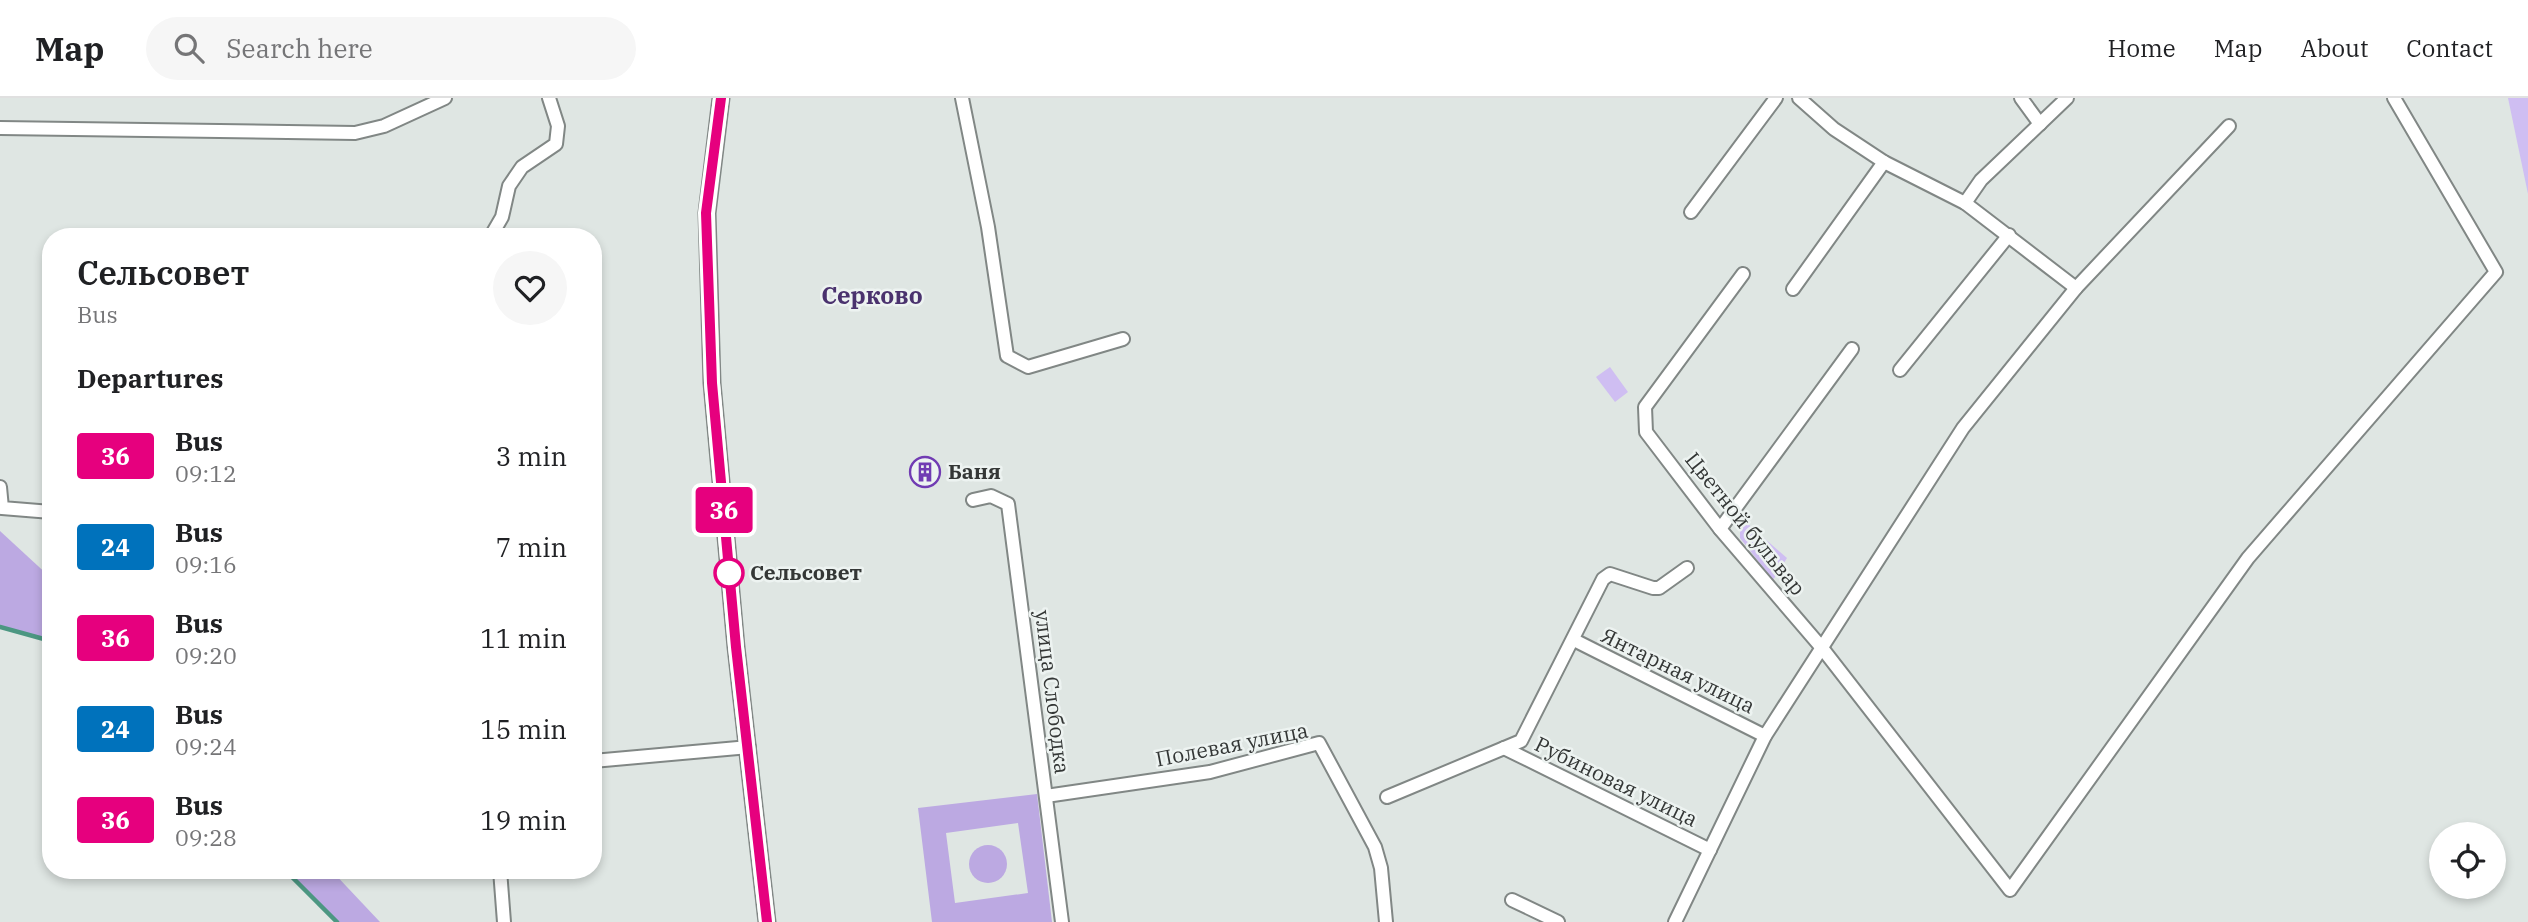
<!DOCTYPE html>
<html lang="en">
<head>
<meta charset="utf-8">
<style>
  body { margin:0; font-family:"IBM Plex Serif",serif; background:#f6f6f6; color:#202124; height:100vh; display:flex; flex-direction:column; font-size:26px; white-space:nowrap }
  * { box-sizing:border-box; margin:0 }
  p { font-size:23px; color:#757577 }
  .icon { flex:none; width:38px; height:38px; fill:none; stroke:currentColor; stroke-width:2; stroke-linecap:round; stroke-linejoin:round }
  .map { position:relative; flex:1; overflow:hidden }
  .sheet { position:absolute; left:42px; top:130px; width:560px; height:651px; display:flex; flex-direction:column; background:#fff; border-radius:28px; box-shadow:0 4px 10px #0003 }
  .sheet>* { flex:none }
  .badge { padding:0 14px; border-radius:5px; font-size:24px; line-height:46px }
  .controls { position:absolute; left:2429px; top:724px; display:grid; gap:14px }
  .controls a { display:grid; place-items:center; width:77px; height:77px; border-radius:50%; background:#fff; box-shadow:0 4px 10px #0003; font-size:35px }
  .map>.badge { position:absolute; translate:-50% -50%; box-shadow:0 0 0 4px #fff }
  h2 { padding:0 35px; font-size:26px; line-height:63px }
  .round { display:grid; place-items:center; flex:none; width:74px; height:74px; border-radius:37px; background:#f6f6f6 }
  .head { display:flex; align-items:center; justify-content:space-between; height:119px; padding:0 35px }
  h1 { font-size:33px; font-weight:600; line-height:52px }
  ul { padding:0; list-style:none }
  li { display:flex; align-items:center; gap:21px; height:91px; padding:0 35px }
  li div { flex:1 }
  li b { display:block; font-size:26px }
  li em { font-style:normal }
  li .badge { min-width:77px; font-weight:700; text-align:center }
  header { display:flex; align-items:center; gap:42px; box-sizing:border-box; height:98px; padding:0 35px; background:#fff; border-bottom:2px solid #e0e0e0 }
  header strong { font-size:33px }
  nav { display:flex; gap:38px; margin-inline-start:auto; font-size:24px }
  .search { width:490px; height:63px; background:#f6f6f6; display:flex; align-items:center; gap:18px; box-sizing:border-box; padding:0 24px; border-radius:38px; color:#757577; font-size:26px }
  .map>svg:first-child { display:block }
</style>
</head>
<body>
<header>
<strong>Map</strong>
<div class="search"><svg class="icon" aria-label="search" viewBox="0 0 24 24"><circle cx="10" cy="10" r="6"/><path d="M15 15l6 6"/></svg>Search here</div>
<nav><a>Home</a><a>Map</a><a>About</a><a>Contact</a></nav>
</header>
<div class="map">
<svg width="2528" height="824" viewBox="0 0 2528 824">
  <rect width="100%" height="100%" fill="#dfe6e3"/>
  <g fill="#cfbef2">
    <polygon points="2508,0 2528,0 2528,96"/>
    <polygon points="1610,269 1628,294 1615,304 1596,279"/>
    <polygon points="1748,426 1787,460 1773,482 1740,440 1740,431 1743,427"/>
  </g>
  <g fill="#bca9e2" fill-rule="evenodd">
    <polygon points="0,433 51,480 51,543 0,529"/>
    <path d="M1037,696L1052,824H932L918,710ZM1018,725L1028,795L955,805L946,735Z"/>
    <circle cx="988" cy="766" r="19"/>
    <polygon points="285,772 331,772 380,824 337,824"/>
  </g>
  <g fill="none" stroke-linecap="round" stroke-linejoin="round">
    <g stroke="#4c9782" stroke-width="4.5">
      <polyline points="0,529 51,543"/>
      <polyline points="285,772 337,824"/>
    </g>
    <g stroke="#818785" stroke-width="16">
      <g id="minor">
        <polyline points="962,0 988,129 1007,258 1028,269 1123,241"/>
        <polyline points="1799,0 1834,31 1884,64 1965,105 2076,190"/>
        <polyline points="2021,0 2040,26"/>
        <polyline points="0,30 355,35 384,28 445,0"/>
        <polyline points="1965,105 1981,82 2067,0"/>
        <polyline points="1691,114 1776,0"/>
        <polyline points="491,138 502,119 509,88 522,69 556,46 558,28 549,0"/>
        <polyline points="1743,176 1645,309 1646,334 1720,431 1822,550 2010,792 2248,460 2496,174 2394,0"/>
        <polyline points="1793,191 1884,64"/>
        <polyline points="1900,272 2009,137"/>
        <polyline points="0,389 2,410 51,414"/>
        <polyline points="973,402 991,398 1008,406 1062,824"/>
        <polyline points="1720,431 1852,251"/>
        <polyline points="1574,542 1765,638"/>
        <polyline points="1504,650 1710,752"/>
        <polyline points="593,663 749,649"/>
        <polyline points="1046,698 1210,674 1319,645 1375,749 1381,770 1386,824"/>
        <polyline points="1387,699 1521,643 1603,481 1610,476 1653,490 1659,490 1687,470"/>
        <polyline points="500,772 504,824"/>
        <polyline points="1512,802 1558,824"/>
        <polyline points="1675,824 1765,638 1963,330 2076,190 2229,28"/>
      </g>
    </g>
    <g stroke="#818785" stroke-width="19">
      <polyline id="secondary" points="721,0 707,115 712,285 736,549 767,824"/>
    </g>
    <use href="#minor" stroke="#fff" stroke-width="12"/>
    <use href="#secondary" stroke="#fff" stroke-width="16"/>
  </g>
  <g fill="none" stroke-linecap="round" stroke-linejoin="round">
    <g stroke="#fff" stroke-width="16">
      <polyline id="line" points="721,0 706,115 712,285 736,549 767,824"/>
    </g>
    <use href="#line" stroke="#e6007e" stroke-width="10"/>
  </g>
  <defs>
    <g id="building-ring" transform="scale(1.575)"><circle r="9.5" fill="#edf3f1" stroke="#713cb3" stroke-width="1.5"/><path d="M-4-6H4V6H1V3H-1V6H-4ZM-2.5-4.3h1.7v1.8h-1.7ZM.8-4.3h1.7v1.8H.8ZM-2.5-1h1.7V.8h-1.7ZM.8-1h1.7V.8H.8Z" fill="#713cb3"/></g>
  </defs>
  <g fill-rule="evenodd">
    <use href="#building-ring" x="925" y="374"/>
  </g>
  <circle fill="#fff" stroke="#e6007e" stroke-width="3.5" cx="729" cy="475" r="14"/>
  <g text-anchor="middle" stroke-width="5" stroke-linejoin="round" paint-order="stroke">
    <g font-size="21" font-weight="bold" fill="#343736" stroke="#edf3f1" text-anchor="start">
      <text x="948" y="381">Баня</text>
    </g>
    <g font-size="21" fill="#343736" stroke="#edf3f1">
      <text transform="translate(1745 426) rotate(51)" y="7">Цветной бульвар</text>
      <text transform="translate(1678 573) rotate(26)" y="7">Янтарная улица</text>
      <text transform="translate(1052 594) rotate(83)" y="7">улица Слободка</text>
      <text transform="translate(1232 647) rotate(-11)" y="7">Полевая улица</text>
      <text transform="translate(1616 684) rotate(26)" y="7">Рубиновая улица</text>
    </g>
    <g font-size="21" font-weight="bold" fill="#343736" stroke="#edf3f1" text-anchor="start">
      <text x="750" y="482">Сельсовет</text>
    </g>
    <g font-size="24" font-weight="bold" fill="#4a326e" stroke="#edf3f1">
      <text x="872" y="206">Серково</text>
    </g>
  </g>
</svg>
<div class="controls">
<a><svg class="icon" aria-label="locate" viewBox="0 0 24 24"><circle cx="12" cy="12" r="6"/><path d="M12 2v4M12 18v4M2 12h4M18 12h4"/></svg></a>
</div>
<b class="badge" style="left:724px;top:412px;background:#e6007e;color:#fff">36</b>
<section class="sheet">
<div class="head"><div><h1>Сельсовет</h1><p>Bus</p></div><a class="round"><svg class="icon" aria-label="heart" viewBox="0 0 24 24"><path d="M12 20l-8-8c-3-5 5-10 8-4 3-6 11-1 8 4z"/></svg></a></div>
<h2>Departures</h2>
<ul>
<li><span class="badge" style="background:#e6007e;color:#fff">36</span><div><b>Bus</b><p>09:12</p></div><em>3 min</em></li>
<li><span class="badge" style="background:#0072bc;color:#fff">24</span><div><b>Bus</b><p>09:16</p></div><em>7 min</em></li>
<li><span class="badge" style="background:#e6007e;color:#fff">36</span><div><b>Bus</b><p>09:20</p></div><em>11 min</em></li>
<li><span class="badge" style="background:#0072bc;color:#fff">24</span><div><b>Bus</b><p>09:24</p></div><em>15 min</em></li>
<li><span class="badge" style="background:#e6007e;color:#fff">36</span><div><b>Bus</b><p>09:28</p></div><em>19 min</em></li>
</ul>
</section>
</div>
</body>
</html>
